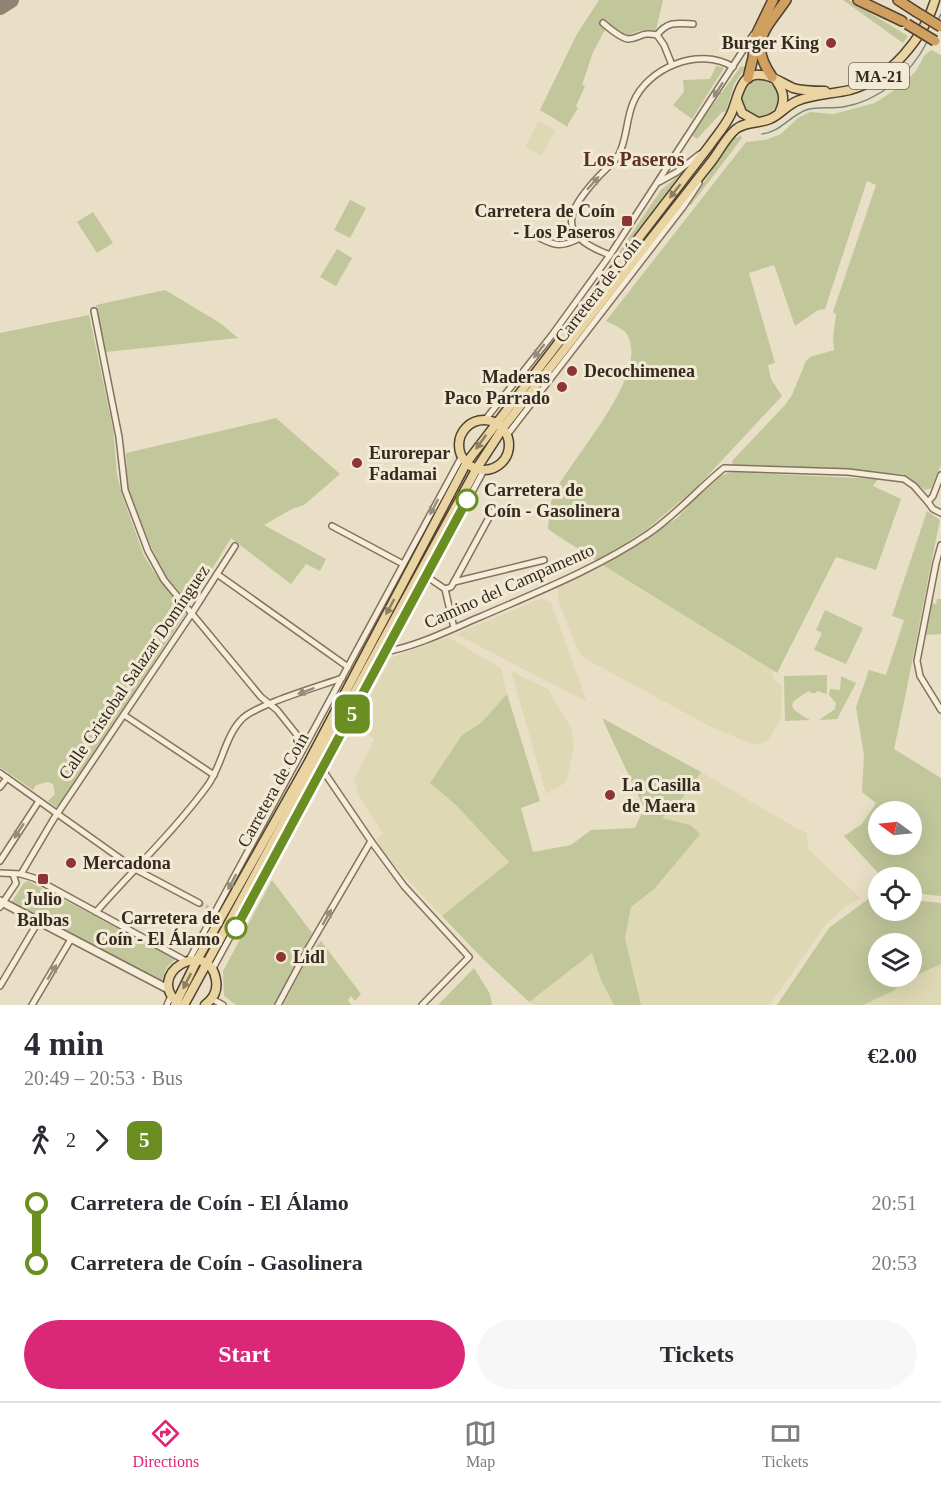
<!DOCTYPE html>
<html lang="en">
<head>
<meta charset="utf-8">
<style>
  body { margin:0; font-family:Georgia,serif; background:#f7f7f7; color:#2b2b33; height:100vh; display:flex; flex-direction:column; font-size:22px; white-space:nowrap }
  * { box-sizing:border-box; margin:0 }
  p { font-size:20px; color:#7c7c81 }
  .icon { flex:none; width:33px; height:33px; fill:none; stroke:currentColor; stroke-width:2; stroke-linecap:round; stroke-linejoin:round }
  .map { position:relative; height:1005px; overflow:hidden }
  .side { display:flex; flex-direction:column; background:#fff; flex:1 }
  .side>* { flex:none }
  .badge { padding:0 12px; border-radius:9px; font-size:21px; line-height:39px }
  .needle { width:39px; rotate:285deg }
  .tools { position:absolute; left:868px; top:801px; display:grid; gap:12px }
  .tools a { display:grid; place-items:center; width:54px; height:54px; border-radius:50%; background:#fff; box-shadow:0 6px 24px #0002; font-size:30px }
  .map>.badge { position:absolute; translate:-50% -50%; box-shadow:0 0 0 3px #fff }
  .legs { display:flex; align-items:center; gap:9px; height:66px; padding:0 24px; font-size:20px }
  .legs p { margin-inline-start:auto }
  .overview { display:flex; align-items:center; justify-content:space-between; height:102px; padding:0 24px }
  h1 { font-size:33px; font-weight:800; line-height:45px }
  .action { display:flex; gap:12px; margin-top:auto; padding:12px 24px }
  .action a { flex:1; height:69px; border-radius:36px; background:#db2777; color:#fff; font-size:24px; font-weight:800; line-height:69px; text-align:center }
  .action a+a { background:#f7f7f7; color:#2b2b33 }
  ul { padding:0 24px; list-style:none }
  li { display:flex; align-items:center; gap:21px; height:60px; font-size:22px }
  li i { display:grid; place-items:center; width:9px; height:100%; margin:0 8px; background:currentColor }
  li i::after { content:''; width:15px; height:15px; margin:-8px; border:4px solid; border-radius:50%; background:#fff }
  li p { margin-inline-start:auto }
  li:first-child i { background:linear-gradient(#0000 50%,currentColor 0) }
  li:last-child i { background:linear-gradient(currentColor 50%,#0000 0) }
  .tabs { display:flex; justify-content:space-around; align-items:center; height:84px; border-top:2px solid #e1e1e2; background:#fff; font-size:16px; color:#7c7c81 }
  .tabs a { display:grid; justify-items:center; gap:3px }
  .tabs .selected { color:#db2777 }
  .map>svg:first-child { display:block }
</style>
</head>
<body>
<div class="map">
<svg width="941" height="1005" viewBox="0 0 941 1005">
  <rect width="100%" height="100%" fill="#e9dfc6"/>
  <g fill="#ded8b4">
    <polygon points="539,121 555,130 541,156 525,147"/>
    <polygon points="603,565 773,671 773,677 782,687 781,718 768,741 755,745 713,728 586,659 579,652 558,601 558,587"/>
    <polygon points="542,598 551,603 587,702 456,634"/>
    <polygon points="448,637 501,668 507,694 481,723 462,735 430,783 456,805 509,862 442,916 386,856 376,839 383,834 356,791 358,789 353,781 375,739 353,728 391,658"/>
    <polygon points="511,671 548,689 571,728 574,745 567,780 559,787 546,794"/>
    <polygon points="701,772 794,827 807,833 808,849 860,898 844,908 826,924 770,1005 641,1005 625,938 631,906 654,889 690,825 662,818 680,801"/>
    <polygon points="592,952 601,980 614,1005 534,1005 529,1002"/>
    <polygon points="941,964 941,1005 863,1005 891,992 913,977"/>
  </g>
  <g fill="#c1c69b" fill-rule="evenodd">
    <polygon points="599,0 663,0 656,30 638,31 627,36 606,28 593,52 582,85 585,86 576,106 578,108 568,124 568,127 540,110 577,34"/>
    <polygon points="843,0 849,0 908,36 903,43"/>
    <path d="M931,50L941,55V465L931,488L925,490L903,474L733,465L732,461L785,405L792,395L806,361L810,357L834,350L833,338L836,314L833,312L876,185L867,181L825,309L818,310L795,326L774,265L749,273L775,363L768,365L771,379L782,396L698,486L646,530L597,561L552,532L548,529C549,517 549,503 555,492C572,457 653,371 626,333C622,328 612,324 606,321L746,142L765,140L781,134L798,118L810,112L834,114L875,103L899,87L916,71L924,56Z"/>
    <polygon points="716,66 724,68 692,119 673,105 684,92 683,80 710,79"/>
    <polygon points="741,66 746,67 734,84 726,112 722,112 697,139 691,135"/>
    <circle cx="760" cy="98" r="18"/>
    <path d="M740,135L742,138L691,205L689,204C706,182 718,158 735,136L737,138Z"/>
    <polygon points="679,175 680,177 609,267 661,190"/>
    <polygon points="350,200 366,208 350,238 334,230"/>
    <polygon points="93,212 113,243 97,253 77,222"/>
    <polygon points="337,249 352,258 336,286 320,277"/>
    <polygon points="165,290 220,323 238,338 106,352 96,305"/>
    <polygon points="89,315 113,429 117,475 122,495 144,556 156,575 186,613 60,804 56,807 48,801 55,794 53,784 48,782 36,785 33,790 0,767 0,333"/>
    <polygon points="276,418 340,474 304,505 292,509 264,525 326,559 320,571 306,564 291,584 231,538 191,604 167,578 153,551 128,490 126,453"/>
    <polygon points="732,472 878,479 873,486 901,499 876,570 836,557 777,673 603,565 677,518 716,477"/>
    <path d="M927,511L940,520C924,596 911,673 894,749L941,778V896L912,893V878L882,877L844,836L862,824L876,803L862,792L864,755L856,707L869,670L886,675L904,620L892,616ZM879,812H912V844H879Z"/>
    <polygon points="937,599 941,599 941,634 926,635 932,603 936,604"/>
    <polygon points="825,610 863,628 846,664 814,650 822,633 816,630"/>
    <path d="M827,675V694L817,691L816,693H811L809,691C786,704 787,707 810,720L785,721L784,676Z"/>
    <polygon points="841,676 856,683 837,719 819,720 835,709 836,703 829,695 830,689 840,690"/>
    <polygon points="507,694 540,801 521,808 533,852 571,845 591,830 635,828 644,808 602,718 701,772 680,801 662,818 690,825 700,834 654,889 631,907 625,938 641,1005 614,1005 601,980 592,953 529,1002 483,959 442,916 509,862 456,805 430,783 462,735 481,723"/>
    <polygon points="272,880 312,933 274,1005 236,1005 224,996 223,971"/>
    <polygon points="28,881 176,959 167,967 161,983 11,903 24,883"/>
    <path d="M879,891V910H912V900L941,903V964L913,977L891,992L863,1005H777L829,928ZM879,944H912V976H879Z"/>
    <polygon points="321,941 361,994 355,1001 351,996 348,1000 351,1005 283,1005 311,952"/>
    <polygon points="474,968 490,994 492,1005 438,1005"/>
  </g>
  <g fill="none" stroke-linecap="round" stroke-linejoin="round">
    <g stroke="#6f8b84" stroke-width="1.5">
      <polyline points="937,22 941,14"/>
      <path d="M762,134C780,132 790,116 806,110C818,106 831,109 843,107C879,101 911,74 927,42"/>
    </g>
    <polyline stroke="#8f8473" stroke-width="16" points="0,7 11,0"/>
    <polyline stroke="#c5bba5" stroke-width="5" stroke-dasharray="5 2.5" stroke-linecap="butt" points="199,903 208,908"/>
    <g stroke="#83725e" stroke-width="8">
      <g id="minor">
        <path d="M603,23C609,28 620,38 628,39C639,39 641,31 657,35C668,21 677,23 693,24"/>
        <polyline points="657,35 664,45 672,65"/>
        <polyline points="659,182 677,172 700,154"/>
        <path d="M540,238C555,246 562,247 578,239"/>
        <path d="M610,255C556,235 565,213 599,176C605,170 613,163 618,156C627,141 626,119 633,103C647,68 699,46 733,67"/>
        <polyline points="94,311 119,437 125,490 148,551 164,580 261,697 277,710 305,745"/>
        <polyline points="485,420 552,335 610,255 753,35"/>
        <polyline points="507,435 683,207 699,183"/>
        <polyline points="941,475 933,496 928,502 933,509 941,513"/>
        <polyline points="332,526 403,564"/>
        <polyline points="941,545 936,563 917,661 920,676 941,710"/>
        <polyline points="217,574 348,667"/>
        <polyline points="426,576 445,589 454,628"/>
        <polyline points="454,582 544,560"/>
        <polyline points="445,589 451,587 454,582 492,512"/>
        <path d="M385,652C418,646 449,630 480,617C537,592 596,569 648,534C676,515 698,489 724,468L848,472L904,479L914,486L928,502"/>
        <polyline points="124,715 214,775"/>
        <polyline points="322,769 371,841 404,886 469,957 422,1005"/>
        <polyline points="0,773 135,869 199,903"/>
        <polyline points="0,787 7,778"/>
        <polyline points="0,861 39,801"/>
        <polyline points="0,873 21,874 34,878 186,961"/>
        <polyline points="21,874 53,820 192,613 235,546"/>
        <polyline points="0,907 16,883 13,874"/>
        <path d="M96,912C133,870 175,830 208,785C222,765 225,737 241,720C254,705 320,686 342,678"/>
        <polyline points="189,960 462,456"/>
        <polyline points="212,970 484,470"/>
        <polyline points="0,986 38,922"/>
        <polyline points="212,999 223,1005"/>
        <polyline points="32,1005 71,939"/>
        <polyline points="167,1005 171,996"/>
        <polyline points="278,1005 309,947 371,841"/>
      </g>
    </g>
    <g stroke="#83725e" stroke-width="10">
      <polyline id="tertiary" points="0,901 168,989"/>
    </g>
    <g stroke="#514131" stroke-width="11">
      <g id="primary">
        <path d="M777,82C784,92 785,100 780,111"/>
        <polyline points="737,100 742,113 756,121"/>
        <circle cx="484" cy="445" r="25"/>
        <path d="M175,1005L197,960L307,765L467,462L710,145C717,135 726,125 731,114C739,97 739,68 767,76C776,78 784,84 793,88C803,91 814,91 825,91"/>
        <path d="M180,1005C141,974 209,936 216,980C218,991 213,999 205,1005"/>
        <path d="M184,1005L477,468L503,428L711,162C719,152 726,137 736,129C746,121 759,124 770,119C780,115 787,105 797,101C813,94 833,94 850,90C890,79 924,38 935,0"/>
      </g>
    </g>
    <g stroke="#514131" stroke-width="12">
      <g id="motorway">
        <polyline points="858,0 902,21"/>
        <polyline points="898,0 915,11"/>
        <path d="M772,77C748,42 765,30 786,0"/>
        <polyline points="748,78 753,58 755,37 773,0"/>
      </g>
    </g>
    <use href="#minor" stroke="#f5edd9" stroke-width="5"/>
    <use href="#tertiary" stroke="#f5edd9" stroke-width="7"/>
    <use href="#primary" stroke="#e9d4a2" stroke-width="8"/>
    <use href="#motorway" stroke="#d0a060" stroke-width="9"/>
    <g stroke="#514131" stroke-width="12" stroke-linecap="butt">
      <g id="motorway-bridge">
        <polyline points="915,11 941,27"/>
        <polyline points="907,24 935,41"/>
      </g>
    </g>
    <use href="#motorway-bridge" stroke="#d0a060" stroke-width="9"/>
  </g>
  <defs><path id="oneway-solid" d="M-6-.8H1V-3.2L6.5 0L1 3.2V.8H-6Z" transform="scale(1.5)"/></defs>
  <g fill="#958c7c">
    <use href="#oneway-solid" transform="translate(718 90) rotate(123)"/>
    <use href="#oneway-solid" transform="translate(593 183) rotate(-48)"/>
    <use href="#oneway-solid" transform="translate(539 351) rotate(128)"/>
    <use href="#oneway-solid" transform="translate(434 507) rotate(118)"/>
    <use href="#oneway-solid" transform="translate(306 691) rotate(160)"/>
    <use href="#oneway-solid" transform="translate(19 831) rotate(123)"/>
    <use href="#oneway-solid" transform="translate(232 882) rotate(118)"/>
    <use href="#oneway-solid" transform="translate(327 917) rotate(-60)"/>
    <use href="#oneway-solid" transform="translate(52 972) rotate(-59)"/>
  </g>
  <g fill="#8f7f61">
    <use href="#oneway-solid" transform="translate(675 191) rotate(128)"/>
    <use href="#oneway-solid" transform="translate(481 442) rotate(126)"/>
    <use href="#oneway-solid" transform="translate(390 607) rotate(118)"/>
    <use href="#oneway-solid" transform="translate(187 981) rotate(117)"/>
  </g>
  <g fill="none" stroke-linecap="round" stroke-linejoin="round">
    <g stroke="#fff" stroke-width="14">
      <polyline id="line-1" points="236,928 467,500"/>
    </g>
    <use href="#line-1" stroke="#6b8e23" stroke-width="9"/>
  </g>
  <g fill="#8c3534" stroke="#f2ead5" stroke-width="2">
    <circle cx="831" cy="43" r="6"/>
    <rect x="621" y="215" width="12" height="12" rx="3"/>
    <circle cx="572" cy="371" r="6"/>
    <circle cx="562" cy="387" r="6"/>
    <circle cx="357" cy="463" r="6"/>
    <circle cx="610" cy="795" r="6"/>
    <circle cx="71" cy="863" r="6"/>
    <rect x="37" y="873" width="12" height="12" rx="3"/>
    <circle cx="281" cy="957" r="6"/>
  </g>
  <g fill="#fff" stroke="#6b8e23" stroke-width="3">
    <circle cx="467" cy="500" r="10"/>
    <circle cx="236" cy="928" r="10"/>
  </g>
  <g text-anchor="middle" stroke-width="6" stroke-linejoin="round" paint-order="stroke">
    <rect fill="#f2ead5" stroke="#6e6456" stroke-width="1.5" x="849" y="63" width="60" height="26" rx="4.5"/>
    <g font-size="16" font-weight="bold" fill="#352a20">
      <text x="879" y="82">MA-21</text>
    </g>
    <g font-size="18" font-weight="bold" fill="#352a20" stroke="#f2ead5" text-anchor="start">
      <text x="819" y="49" text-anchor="end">Burger King</text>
      <text x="615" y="217" text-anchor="end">Carretera de Coín<tspan x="615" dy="21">- Los Paseros</tspan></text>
      <text x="584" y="377">Decochimenea</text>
      <text x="550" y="383" text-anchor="end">Maderas<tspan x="550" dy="21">Paco Parrado</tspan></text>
      <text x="369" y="459">Eurorepar<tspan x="369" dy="21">Fadamai</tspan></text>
      <text x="622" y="791">La Casilla<tspan x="622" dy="21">de Maera</tspan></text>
      <text x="83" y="869">Mercadona</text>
      <text x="43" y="905" text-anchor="middle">Julio<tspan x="43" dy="21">Balbas</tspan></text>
      <text x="293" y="963">Lidl</text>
    </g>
    <g font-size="18" fill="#352a20" stroke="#f2ead5">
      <text transform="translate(598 290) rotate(-52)" y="6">Carretera de Coín</text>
      <text transform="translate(509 586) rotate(-24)" y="6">Camino del Campamento</text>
      <text transform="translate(134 672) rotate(-56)" y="6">Calle Cristobal Salazar Domínguez</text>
      <text transform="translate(273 790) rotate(-61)" y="6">Carretera de Coín</text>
    </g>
    <g font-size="18" font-weight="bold" fill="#352a20" stroke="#f2ead5" text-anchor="start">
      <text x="484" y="496">Carretera de<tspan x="484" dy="21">Coín - Gasolinera</tspan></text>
      <text x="220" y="924" text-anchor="end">Carretera de<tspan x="220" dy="21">Coín - El Álamo</tspan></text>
    </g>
    <g font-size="20" font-weight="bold" fill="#5d3124" stroke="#f2ead5">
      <text x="634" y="166">Los Paseros</text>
    </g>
  </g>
</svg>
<div class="tools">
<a><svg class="needle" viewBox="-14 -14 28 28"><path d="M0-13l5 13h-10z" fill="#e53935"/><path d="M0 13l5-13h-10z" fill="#7c7c81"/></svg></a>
<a><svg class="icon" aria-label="locate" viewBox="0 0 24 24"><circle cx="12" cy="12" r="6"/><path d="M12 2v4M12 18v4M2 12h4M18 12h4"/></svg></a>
<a><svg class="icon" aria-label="layers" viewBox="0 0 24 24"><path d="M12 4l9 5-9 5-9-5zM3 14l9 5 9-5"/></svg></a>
</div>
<b class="badge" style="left:352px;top:714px;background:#6b8e23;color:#fff">5</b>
</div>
<section class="side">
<div class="overview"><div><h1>4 min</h1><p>20:49 – 20:53 · Bus</p></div><b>€2.00</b></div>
<div class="legs"><svg class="icon" aria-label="walk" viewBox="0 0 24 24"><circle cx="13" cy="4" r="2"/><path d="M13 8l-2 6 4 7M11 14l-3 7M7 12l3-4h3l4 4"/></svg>2<svg class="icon" aria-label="forward" viewBox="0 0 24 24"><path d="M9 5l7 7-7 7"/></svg><b class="badge" style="background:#6b8e23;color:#fff">5</b></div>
<ul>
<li><i style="color:#6b8e23"></i><b>Carretera de Coín - El Álamo</b><p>20:51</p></li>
<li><i style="color:#6b8e23"></i><b>Carretera de Coín - Gasolinera</b><p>20:53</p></li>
</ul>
<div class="action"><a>Start</a><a>Tickets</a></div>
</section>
<nav class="tabs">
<a class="selected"><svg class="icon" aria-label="directions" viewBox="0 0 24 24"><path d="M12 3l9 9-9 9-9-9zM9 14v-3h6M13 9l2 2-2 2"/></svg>Directions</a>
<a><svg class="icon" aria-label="map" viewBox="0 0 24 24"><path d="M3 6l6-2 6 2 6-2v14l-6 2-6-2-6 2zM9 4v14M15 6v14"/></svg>Map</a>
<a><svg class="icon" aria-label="tickets" viewBox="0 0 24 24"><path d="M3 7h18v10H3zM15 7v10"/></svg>Tickets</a>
</nav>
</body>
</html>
